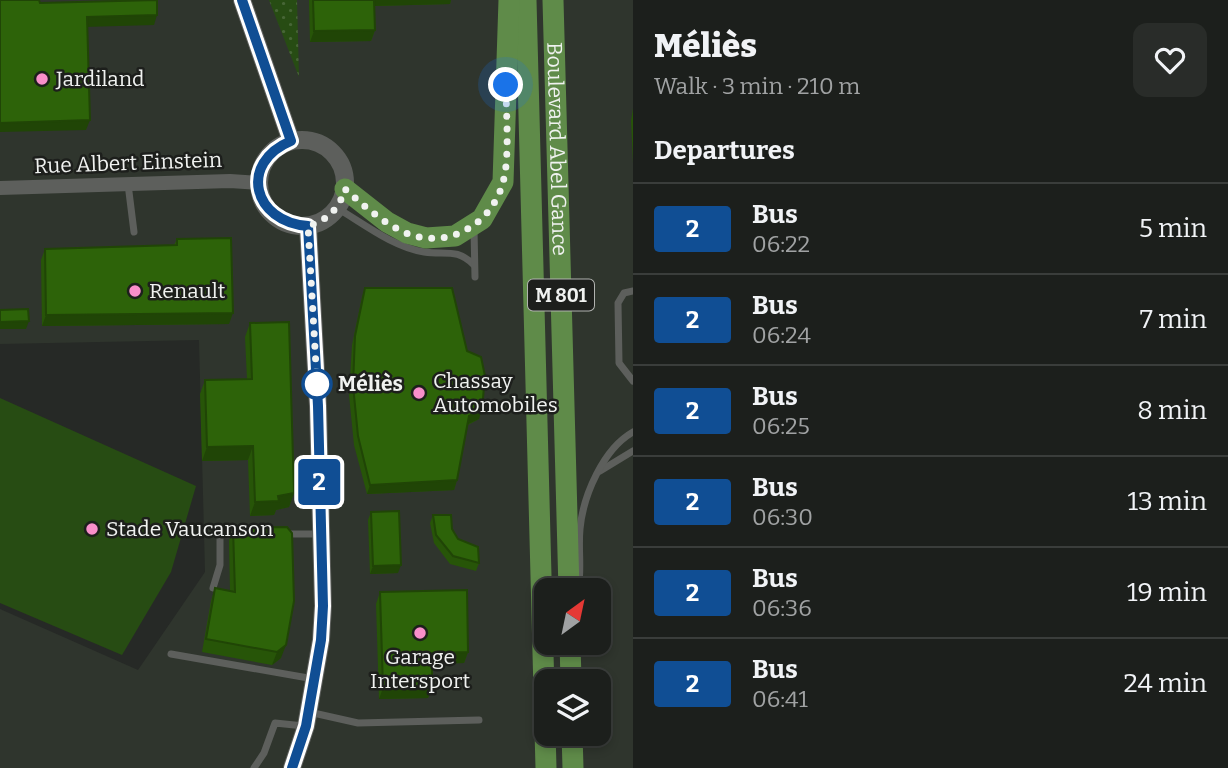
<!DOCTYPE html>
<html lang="en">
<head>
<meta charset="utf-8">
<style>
  body { margin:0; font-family:Bitter,serif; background:#292c29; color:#f1f3f6; height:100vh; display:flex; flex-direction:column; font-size:26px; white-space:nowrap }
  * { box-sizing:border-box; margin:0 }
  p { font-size:23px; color:#a0a2a3 }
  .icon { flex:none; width:38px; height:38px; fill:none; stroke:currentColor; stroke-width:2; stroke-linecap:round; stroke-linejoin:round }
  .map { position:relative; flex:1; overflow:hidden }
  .drawer { display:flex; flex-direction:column; background:#1c1f1c; width:595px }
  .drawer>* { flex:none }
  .badge { padding:0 14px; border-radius:5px; font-size:24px; line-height:46px }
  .needle { width:46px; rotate:33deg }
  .fabs { position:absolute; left:534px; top:578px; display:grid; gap:14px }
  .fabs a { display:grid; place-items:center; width:77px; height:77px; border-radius:14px; background:#1c1f1c; box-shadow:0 4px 10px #0003,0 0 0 2px #3a3d3b; font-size:35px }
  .you { position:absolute; width:35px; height:35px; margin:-18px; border:5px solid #fff; border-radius:50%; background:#1a73e8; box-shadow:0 0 0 10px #1a73e833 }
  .map>.badge { position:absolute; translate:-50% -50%; box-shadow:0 0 0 4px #fff }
  h2 { padding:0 21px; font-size:26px; line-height:63px }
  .round { display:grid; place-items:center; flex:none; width:74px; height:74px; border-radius:14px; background:#292c29 }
  .summary { display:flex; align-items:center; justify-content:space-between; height:119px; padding:0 21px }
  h1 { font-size:33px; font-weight:800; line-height:52px }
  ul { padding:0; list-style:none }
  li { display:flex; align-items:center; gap:21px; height:91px; padding:0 21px; border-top:2px solid #3a3d3b }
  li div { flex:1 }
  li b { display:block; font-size:26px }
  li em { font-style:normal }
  li .badge { min-width:77px; font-weight:700; text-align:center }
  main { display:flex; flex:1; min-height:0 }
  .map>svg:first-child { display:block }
</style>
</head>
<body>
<main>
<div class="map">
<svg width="633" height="768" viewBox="0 0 633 768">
  <defs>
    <pattern id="grass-dots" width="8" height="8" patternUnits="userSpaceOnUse" patternTransform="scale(1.75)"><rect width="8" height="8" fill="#274c13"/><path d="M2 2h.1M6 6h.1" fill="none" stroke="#476636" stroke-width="1.8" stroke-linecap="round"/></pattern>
  </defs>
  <rect width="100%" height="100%" fill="#262926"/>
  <path fill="#2f352d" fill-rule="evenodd" d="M0,0H633V768H0V609L138,670L205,572L199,340L0,344ZM546,590H598V642H546ZM546,681H598V733H546Z"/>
  <polygon fill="url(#grass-dots)" points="269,0 297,0 299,77"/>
  <polygon fill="#274c13" points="0,398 196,486 171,572 122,655 0,603"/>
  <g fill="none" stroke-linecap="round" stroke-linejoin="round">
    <g stroke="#5d5f5c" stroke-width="7">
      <polyline points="128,184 134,232"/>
      <path d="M337,208C364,224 393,247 424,252C446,255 457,248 474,265"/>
      <polyline points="474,229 475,277"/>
      <polyline points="633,291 624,293 618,303 619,363 633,381"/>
      <polyline points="600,471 633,451"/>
      <polyline points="286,534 319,534"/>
      <polyline points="213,588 220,565 220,535 239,535"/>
      <path d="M578,590C582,570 578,550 580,529C583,496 603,449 633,432"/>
      <polyline points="171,654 314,679"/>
      <polyline points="309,712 358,723 479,720"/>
      <polyline points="254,768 264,753 275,723 304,726"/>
    </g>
    <polyline stroke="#5d5f5c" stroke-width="14" points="0,188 230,181 258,183"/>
    <g stroke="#5d5f5c" stroke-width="18">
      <polyline points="242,0 291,141"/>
      <circle cx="302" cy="183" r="43"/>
      <polyline points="292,768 306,726 321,640 323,606 318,406 308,226"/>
    </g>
    <g stroke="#5f8b49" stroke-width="21">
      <polyline points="526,0 546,768"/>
      <path id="s1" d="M553,0L569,590"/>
      <polyline points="345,189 387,222 407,233 426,238 455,236 482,219 503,182 509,0"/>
      <polyline points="570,642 571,681"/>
      <polyline points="572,733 573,768"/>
    </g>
  </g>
  <g fill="#275508">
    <polygon points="309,0 451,0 450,4 375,6 375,30 371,41 310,42"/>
    <polygon points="633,108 633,163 631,121"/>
    <polygon points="177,239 229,324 42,326 41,260 45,249 174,245"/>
    <polygon points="365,288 479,419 468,425 457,480 454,490 367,494 354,445 349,395 352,345 362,297"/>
    <polygon points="250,323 294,493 289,507 276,510 274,515 250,516 248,460 202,461 200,394 205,380 247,379 245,337"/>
    <polygon points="371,512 398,573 370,574 368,520"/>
    <polygon points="433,515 458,539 479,563 476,571 450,564 434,543 430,523"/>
    <polygon points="233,528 281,658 272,665 202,652 211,601 215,588 230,591 229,541"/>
    <polygon points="380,592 468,652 464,663 432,664 432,687 428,698 379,699 376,604"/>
  </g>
  <g fill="#204506">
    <polygon points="373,0 451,0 450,4 370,6"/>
    <polygon points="157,15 154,25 83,27 87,17"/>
    <polygon points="375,30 371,41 310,42 314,31"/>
    <polygon points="90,120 86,130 0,132 0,123"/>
    <polygon points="233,313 229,324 42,326 46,315"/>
    <polygon points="29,321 26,329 0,329 0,322"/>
    <polygon points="482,409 479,419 466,425 469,416"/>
    <polygon points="253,446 248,460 202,461 207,447"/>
    <polygon points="457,480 454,490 367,494 370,485"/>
    <polygon points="294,493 289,507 276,510 274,515 250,516 255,502"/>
    <polygon points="401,565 398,573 370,574 373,566"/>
    <polygon points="286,645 281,658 272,665 277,652"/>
    <polygon points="468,652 464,663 428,664 432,653"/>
    <polygon points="432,687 428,698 379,699 383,688"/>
  </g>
  <g fill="#2d6309" stroke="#204506" stroke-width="2">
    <polygon points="0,0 39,0 40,3 157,0 157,15 87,17 90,120 0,123"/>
    <polygon points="313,0 374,0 375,30 314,31"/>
    <polygon points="231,238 233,313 46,315 45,249 177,245 177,239"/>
    <polygon points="365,288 452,288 467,351 481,357 485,376 482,409 469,416 457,480 370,485 358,436 353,385 355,336"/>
    <polygon points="28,309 29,321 0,322 0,310"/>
    <polygon points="289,322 294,493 278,496 279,501 255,502 253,446 207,447 205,380 252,379 250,323"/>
    <polygon points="399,511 401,565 373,566 371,512"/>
    <polygon points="433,515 451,515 452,529 458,539 478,547 479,563 453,556 436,535"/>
    <polygon points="287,527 292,533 294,601 286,645 277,652 206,639 215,588 235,592 233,528"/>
    <polygon points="467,590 468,652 432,653 432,687 383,688 380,592"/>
  </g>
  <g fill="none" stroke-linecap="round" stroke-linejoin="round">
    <g stroke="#fff" stroke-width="16">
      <path id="line" d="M242,0L291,141C238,163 253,222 308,226L318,406L323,606L321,640L306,726L292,768"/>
    </g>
    <use href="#line" stroke="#104e94" stroke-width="10"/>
    <path stroke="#f0f2f0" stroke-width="7" stroke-dasharray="0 12.6" d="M317,384L308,226C328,220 339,209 345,189C363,205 383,223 406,233C447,250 492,225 503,182C510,159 506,112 506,85"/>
  </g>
  <g fill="#f98fca" stroke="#1d1f1c" stroke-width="2.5">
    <circle cx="42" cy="79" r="7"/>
    <circle cx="135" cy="291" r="7"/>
    <circle cx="419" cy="393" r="7"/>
    <circle cx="92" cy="529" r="7"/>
    <circle cx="420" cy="633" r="7"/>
  </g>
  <circle fill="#fff" stroke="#104e94" stroke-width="3.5" cx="317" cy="384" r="14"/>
  <g text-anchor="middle" stroke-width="5" stroke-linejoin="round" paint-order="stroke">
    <rect fill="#1d1f1c" stroke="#b1b3b0" stroke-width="2" x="528" y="279.5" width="66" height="31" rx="5"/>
    <g font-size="19" font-weight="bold" fill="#f0f2f0">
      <text x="561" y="302">M 801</text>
    </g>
    <g font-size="21" fill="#f0f2f0" stroke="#1d1f1c" text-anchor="start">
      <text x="56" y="86">Jardiland</text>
      <text x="149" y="298">Renault</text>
      <text x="433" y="388">Chassay<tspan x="433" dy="24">Automobiles</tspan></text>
      <text x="106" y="536">Stade Vaucanson</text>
      <text x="420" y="664" text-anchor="middle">Garage<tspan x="420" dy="24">Intersport</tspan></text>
    </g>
    <g font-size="21" fill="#f0f2f0" stroke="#1d1f1c">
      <text dy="7" stroke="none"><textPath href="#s1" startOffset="149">Boulevard Abel Gance</textPath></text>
      <text transform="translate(128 163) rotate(-2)" y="7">Rue Albert Einstein</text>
    </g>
    <g font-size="21" font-weight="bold" fill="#f0f2f0" stroke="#1d1f1c" text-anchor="start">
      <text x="338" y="391">Méliès</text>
    </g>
  </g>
</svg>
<div class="fabs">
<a><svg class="needle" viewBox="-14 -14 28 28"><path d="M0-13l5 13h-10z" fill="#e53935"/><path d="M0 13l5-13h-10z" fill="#a0a2a3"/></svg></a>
<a><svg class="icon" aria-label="layers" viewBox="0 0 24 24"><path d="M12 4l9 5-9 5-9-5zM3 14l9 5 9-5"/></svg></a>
</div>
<div class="you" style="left:506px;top:85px"></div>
<b class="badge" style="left:319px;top:482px;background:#104e94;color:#fff">2</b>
</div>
<section class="drawer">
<div class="summary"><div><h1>Méliès</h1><p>Walk · 3 min · 210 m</p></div><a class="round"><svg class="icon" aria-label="heart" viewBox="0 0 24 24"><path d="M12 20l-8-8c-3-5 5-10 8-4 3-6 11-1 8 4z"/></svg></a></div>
<h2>Departures</h2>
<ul>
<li><span class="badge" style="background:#104e94;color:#fff">2</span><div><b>Bus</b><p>06:22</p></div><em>5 min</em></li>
<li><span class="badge" style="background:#104e94;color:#fff">2</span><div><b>Bus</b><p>06:24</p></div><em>7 min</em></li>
<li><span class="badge" style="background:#104e94;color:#fff">2</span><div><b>Bus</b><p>06:25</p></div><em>8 min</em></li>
<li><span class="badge" style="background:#104e94;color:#fff">2</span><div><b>Bus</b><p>06:30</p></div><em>13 min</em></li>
<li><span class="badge" style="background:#104e94;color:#fff">2</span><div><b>Bus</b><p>06:36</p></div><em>19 min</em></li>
<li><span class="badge" style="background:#104e94;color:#fff">2</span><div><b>Bus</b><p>06:41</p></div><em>24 min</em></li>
</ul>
</section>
</main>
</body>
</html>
